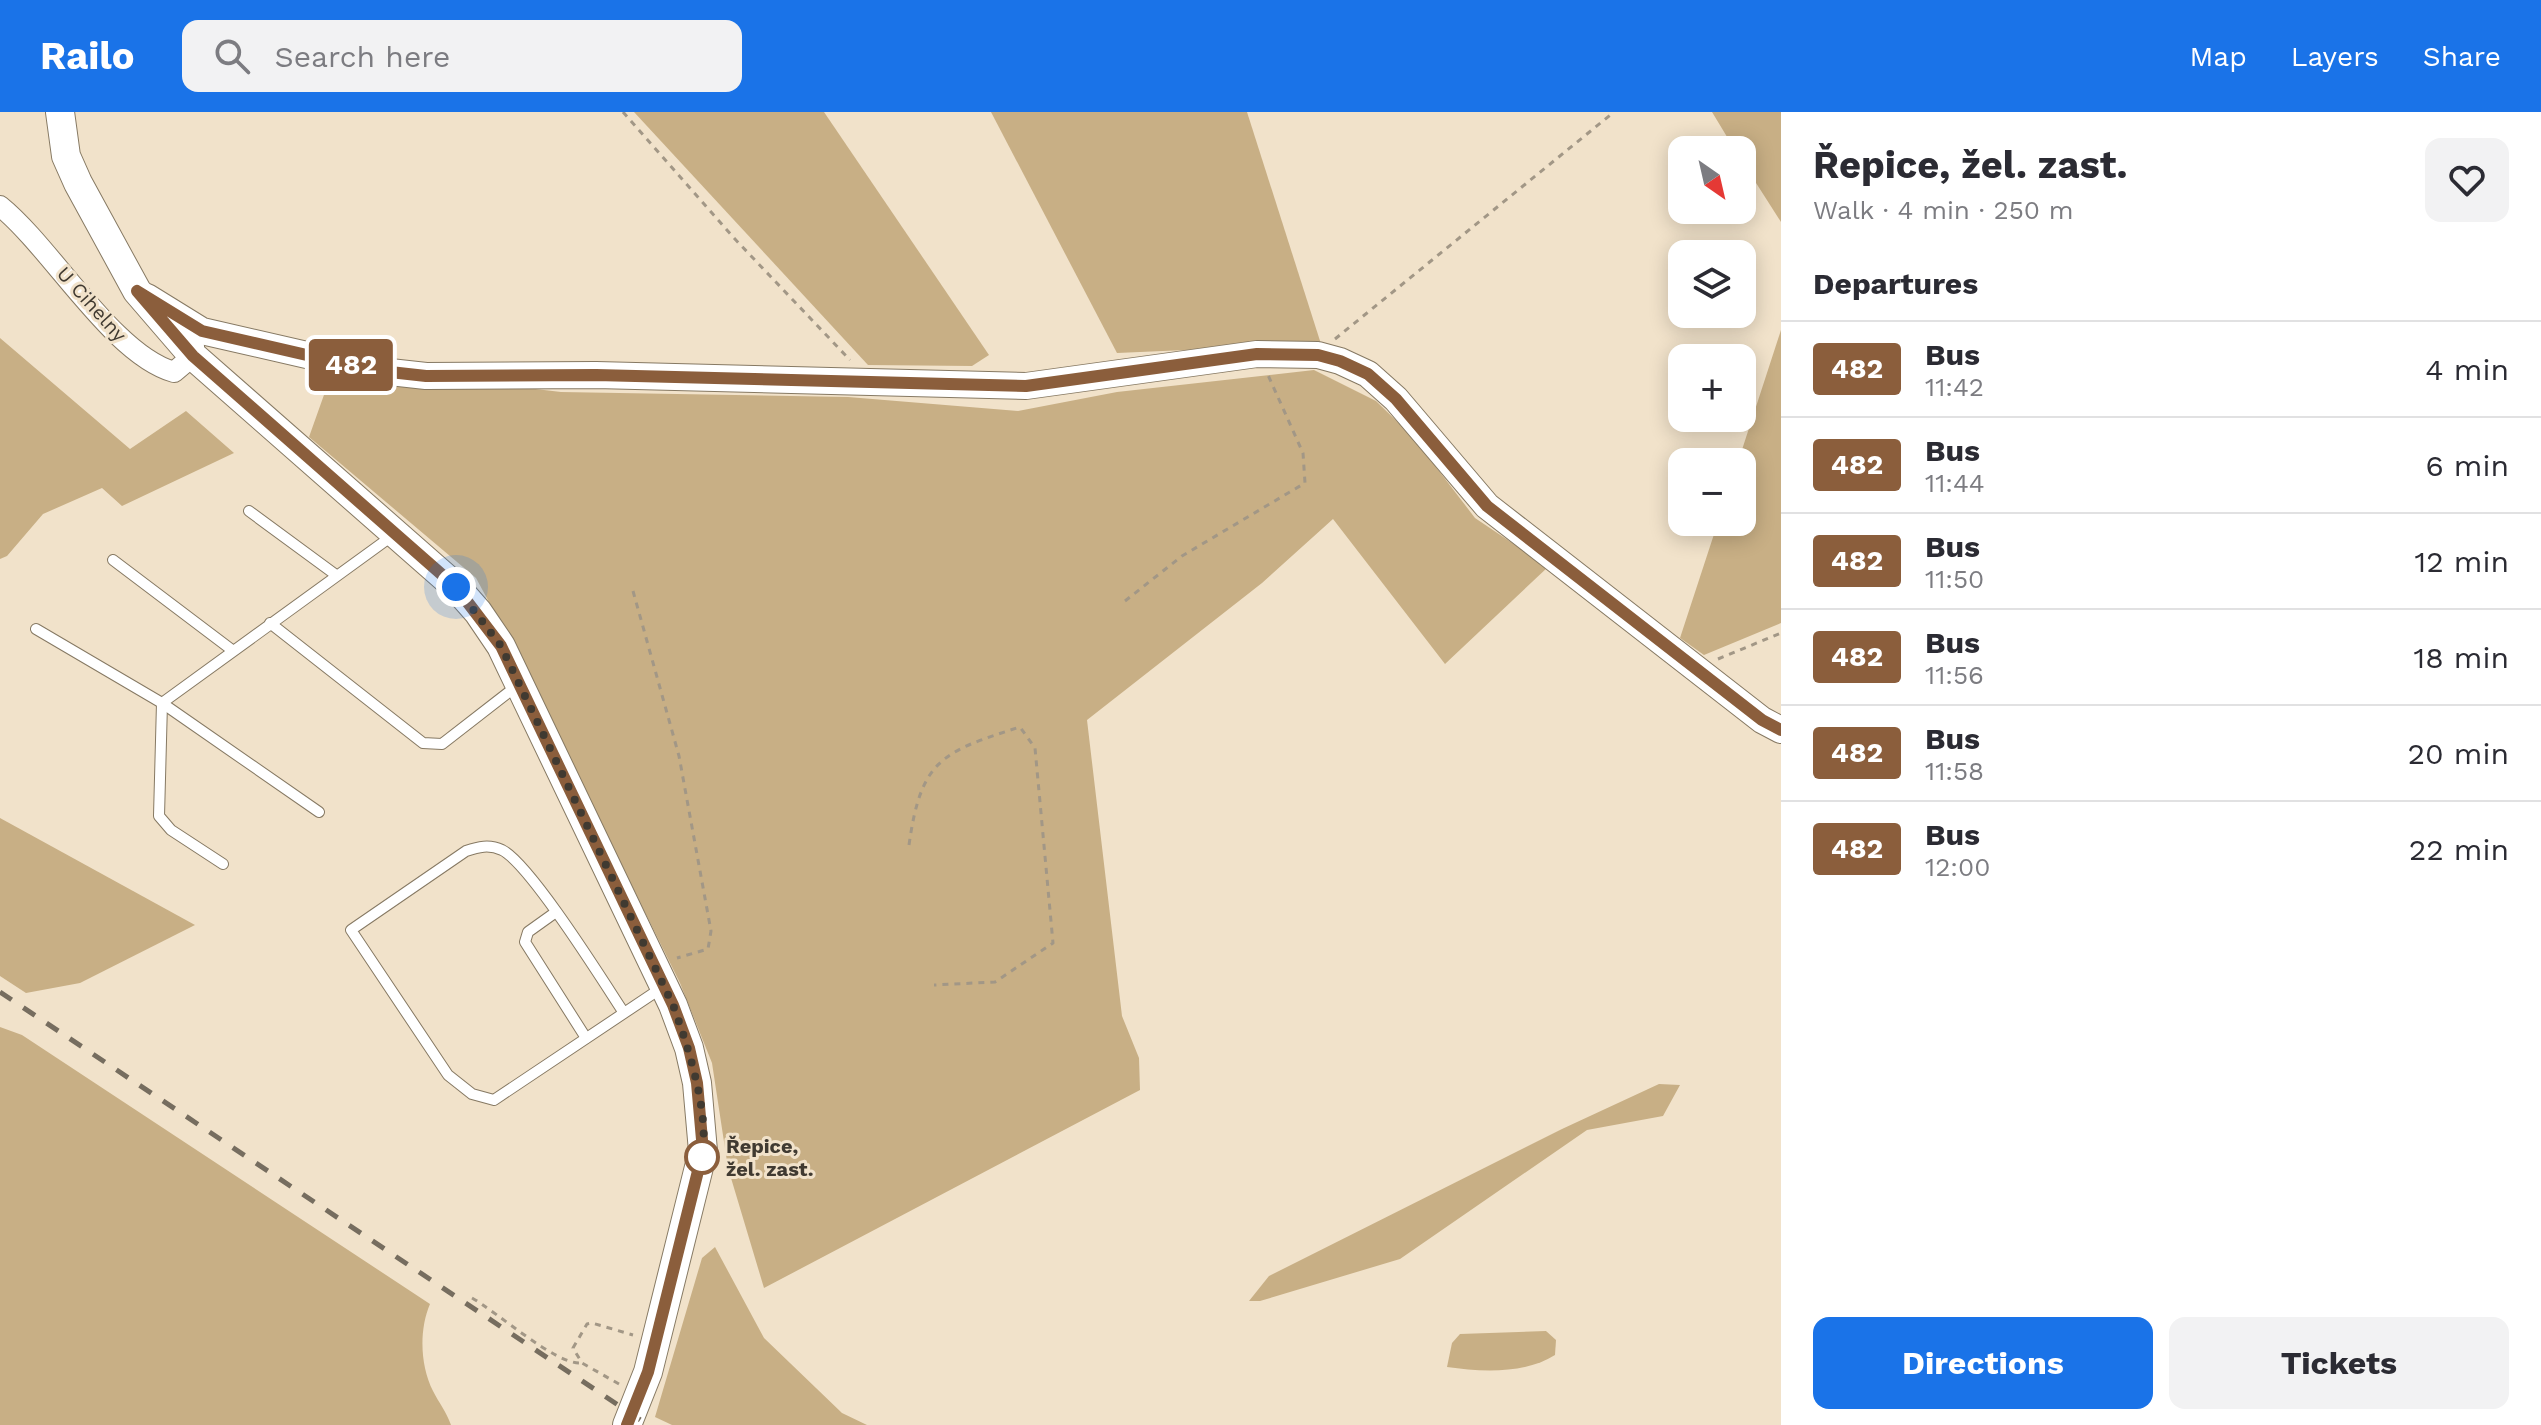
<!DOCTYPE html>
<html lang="en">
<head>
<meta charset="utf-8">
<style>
  body { margin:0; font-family:"Work Sans",sans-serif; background:#f2f2f3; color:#2b2b33; height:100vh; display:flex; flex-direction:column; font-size:30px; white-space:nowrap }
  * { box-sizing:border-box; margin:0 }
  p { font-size:26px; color:#7c7c81 }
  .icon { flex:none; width:44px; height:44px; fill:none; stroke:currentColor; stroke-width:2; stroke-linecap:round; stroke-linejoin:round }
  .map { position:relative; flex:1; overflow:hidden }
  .details { display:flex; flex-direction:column; background:#fff; width:760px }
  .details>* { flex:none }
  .badge { padding:0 16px; border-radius:6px; font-size:28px; line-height:52px }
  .needle { width:52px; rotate:146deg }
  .fabs { position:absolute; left:1668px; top:24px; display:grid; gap:16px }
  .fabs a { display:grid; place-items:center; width:88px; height:88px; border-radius:16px; background:#fff; box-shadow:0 4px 20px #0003; font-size:40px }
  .you { position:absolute; width:40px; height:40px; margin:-20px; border:6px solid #fff; border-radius:50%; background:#1a73e8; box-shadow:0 0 0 12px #1a73e833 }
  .map>.badge { position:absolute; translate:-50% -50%; box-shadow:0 0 0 4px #fff }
  h2 { padding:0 32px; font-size:30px; line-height:72px }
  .round { display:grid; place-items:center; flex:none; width:84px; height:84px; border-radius:16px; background:#f2f2f3 }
  .head { display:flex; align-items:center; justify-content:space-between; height:136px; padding:0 32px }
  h1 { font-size:38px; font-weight:700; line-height:60px }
  .button { display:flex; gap:16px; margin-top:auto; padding:16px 32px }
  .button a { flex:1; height:92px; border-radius:16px; background:#1a73e8; color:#fff; font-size:32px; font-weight:700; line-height:92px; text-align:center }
  .button a+a { background:#f2f2f3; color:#2b2b33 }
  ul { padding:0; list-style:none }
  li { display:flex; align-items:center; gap:24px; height:96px; padding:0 32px; border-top:2px solid #e1e1e2 }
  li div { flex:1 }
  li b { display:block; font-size:30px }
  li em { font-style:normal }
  li .badge { min-width:88px; font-weight:700; text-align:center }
  header { display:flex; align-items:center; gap:48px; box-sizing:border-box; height:112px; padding:0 40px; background:#1a73e8; color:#fff }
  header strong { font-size:38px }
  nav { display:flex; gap:44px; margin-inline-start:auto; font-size:28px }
  .search { width:560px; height:72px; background:#f2f2f3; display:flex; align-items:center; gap:20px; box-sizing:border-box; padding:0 28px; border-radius:16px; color:#7c7c81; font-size:30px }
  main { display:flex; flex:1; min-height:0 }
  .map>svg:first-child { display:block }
</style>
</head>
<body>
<header>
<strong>Railo</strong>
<div class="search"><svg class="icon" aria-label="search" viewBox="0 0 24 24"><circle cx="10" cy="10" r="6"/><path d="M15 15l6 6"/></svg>Search here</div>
<nav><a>Map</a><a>Layers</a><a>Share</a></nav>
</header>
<main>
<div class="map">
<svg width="1781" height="1313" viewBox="0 0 1781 1313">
  <rect width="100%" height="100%" fill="#f1e2ca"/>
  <g fill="#c8af85">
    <polygon points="634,0 824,0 989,243 972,254 868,253"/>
    <polygon points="991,0 1247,0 1321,232 1117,241"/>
    <polygon points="1712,0 1781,0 1781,110 1742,49 1742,38 1735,38"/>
    <polygon points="1781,218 1781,511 1704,543 1680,526 1718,410 1742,410 1742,350 1738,350"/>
    <polygon points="0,226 130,337 186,299 234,341 122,394 102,376 43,402 7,444 0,447"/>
    <polygon points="1314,258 1376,289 1413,325 1475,406 1548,455 1445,552 1333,407 1262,471 1087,608 1122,904 1139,946 1140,978 764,1176 728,1056 712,951 680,871 516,540 476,466 309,325 330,266 426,264 561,280 848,285 1018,299 1117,280"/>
    <polygon points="0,706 195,813 80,871 26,881 0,864"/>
    <path d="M0,915L22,923L430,1192C419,1218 420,1253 433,1279C439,1291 446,1299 451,1313H0Z"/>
    <polygon points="1659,972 1680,973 1663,1004 1587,1018 1400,1147 1260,1189 1249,1189 1269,1164 1562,1017"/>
    <polygon points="715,1135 764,1226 842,1301 867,1313 672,1313 655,1305 702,1146"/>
    <path d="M1546,1219L1556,1228L1555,1243C1525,1262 1482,1260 1447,1255L1452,1231L1460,1222Z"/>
  </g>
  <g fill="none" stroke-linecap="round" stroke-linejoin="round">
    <g stroke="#867963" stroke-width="12">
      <g id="service">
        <polyline points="249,399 336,463"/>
        <polyline points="113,448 232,538"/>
        <polyline points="270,511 423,631 442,632 518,573"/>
        <polyline points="36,517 162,591 319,700"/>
        <polyline points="223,752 171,718 159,704 162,591 392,424"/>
        <polyline points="556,800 528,820 525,830 586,926"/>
        <path d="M624,901C603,869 530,752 502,738C489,732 478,735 466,739L351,818L448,963L472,982L494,988L663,875"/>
      </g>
    </g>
    <g stroke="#867963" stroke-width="22">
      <path id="minor" d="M0,94C52,136 113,243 174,260L193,244L194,234"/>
    </g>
    <g stroke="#867963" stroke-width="28">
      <polyline id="tertiary" points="147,185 202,219 372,258 426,264 596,263 1026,274 1257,242 1318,243 1340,249 1368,262 1396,287 1487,394 1762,608 1781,618"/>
    </g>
    <g stroke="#867963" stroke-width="30">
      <polyline id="secondary" points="60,0 66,44 78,71 137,179 193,244 456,475 478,500 501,534 673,893 689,936 697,971 703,1039 648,1260 627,1313"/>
    </g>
    <g stroke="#a29786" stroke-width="3" stroke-dasharray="6 6" stroke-linecap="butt">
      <polyline points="623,0 733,125 850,248"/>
      <polyline points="1335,227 1614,0"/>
      <polyline points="633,479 679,644 711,819 708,837 677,846"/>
      <polyline points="1125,489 1182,444 1305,371 1303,341 1268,263"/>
      <polyline points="1718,547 1781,521"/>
      <path d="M909,733C921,648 941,640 1020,615L1035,636L1053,831L995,870L934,873"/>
      <path d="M472,1186C497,1200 556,1253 581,1251"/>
      <polyline points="619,1272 582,1251 573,1236 587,1212 592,1211 633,1223"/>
    </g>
    <use href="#service" stroke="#fff" stroke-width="10"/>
    <use href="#minor" stroke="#fff" stroke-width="20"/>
    <use href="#tertiary" stroke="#fff" stroke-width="26"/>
    <use href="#secondary" stroke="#fff" stroke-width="28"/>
    <polyline stroke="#766d5f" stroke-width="5" stroke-dasharray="14 14" stroke-linecap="butt" points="0,880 648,1313"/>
  </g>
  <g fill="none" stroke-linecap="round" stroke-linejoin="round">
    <g stroke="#fff" stroke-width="18">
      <polyline id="line" points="627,1313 648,1260 703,1039 697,971 689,936 673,893 501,534 456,475 193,244 137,179 202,219 372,258 426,264 596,263 1026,274 1257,242 1318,243 1340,249 1368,262 1396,287 1487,394 1762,608 1781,618"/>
    </g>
    <use href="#line" stroke="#8b5e3c" stroke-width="12"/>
    <path stroke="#403a31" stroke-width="8" stroke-dasharray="0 14.4" d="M456,475L501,534L673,893C688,934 710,1002 702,1045"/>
  </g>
  <circle fill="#fff" stroke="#8b5e3c" stroke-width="4" cx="702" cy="1045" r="16"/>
  <g text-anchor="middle" stroke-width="6" stroke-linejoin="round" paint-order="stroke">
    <g font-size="20" fill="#403a31" stroke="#f1e2ca">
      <text transform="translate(92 192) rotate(48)" y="7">U Cihelny</text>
    </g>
    <g font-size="20" font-weight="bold" fill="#403a31" stroke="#f1e2ca" text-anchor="start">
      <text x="726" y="1041">Řepice,<tspan x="726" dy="23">žel. zast.</tspan></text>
    </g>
  </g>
</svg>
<div class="fabs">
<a><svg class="needle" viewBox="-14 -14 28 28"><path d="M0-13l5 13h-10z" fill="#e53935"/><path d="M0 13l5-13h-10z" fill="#7c7c81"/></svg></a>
<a><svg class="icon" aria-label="layers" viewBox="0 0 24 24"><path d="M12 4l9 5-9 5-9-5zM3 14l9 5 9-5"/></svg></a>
<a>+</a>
<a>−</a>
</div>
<div class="you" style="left:456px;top:475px"></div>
<b class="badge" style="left:351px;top:253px;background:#8b5e3c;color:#fff">482</b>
</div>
<section class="details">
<div class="head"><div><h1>Řepice, žel. zast.</h1><p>Walk · 4 min · 250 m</p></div><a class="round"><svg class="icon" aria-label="heart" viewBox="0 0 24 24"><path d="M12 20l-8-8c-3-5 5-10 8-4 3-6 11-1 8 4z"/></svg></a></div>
<h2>Departures</h2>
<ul>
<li><span class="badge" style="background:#8b5e3c;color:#fff">482</span><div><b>Bus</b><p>11:42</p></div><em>4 min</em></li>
<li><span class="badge" style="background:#8b5e3c;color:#fff">482</span><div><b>Bus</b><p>11:44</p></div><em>6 min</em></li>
<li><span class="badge" style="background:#8b5e3c;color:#fff">482</span><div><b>Bus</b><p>11:50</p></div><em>12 min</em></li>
<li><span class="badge" style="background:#8b5e3c;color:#fff">482</span><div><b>Bus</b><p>11:56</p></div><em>18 min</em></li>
<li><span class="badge" style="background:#8b5e3c;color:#fff">482</span><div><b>Bus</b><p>11:58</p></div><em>20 min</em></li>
<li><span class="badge" style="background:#8b5e3c;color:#fff">482</span><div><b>Bus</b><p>12:00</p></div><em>22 min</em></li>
</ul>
<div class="button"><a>Directions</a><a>Tickets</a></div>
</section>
</main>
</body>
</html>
